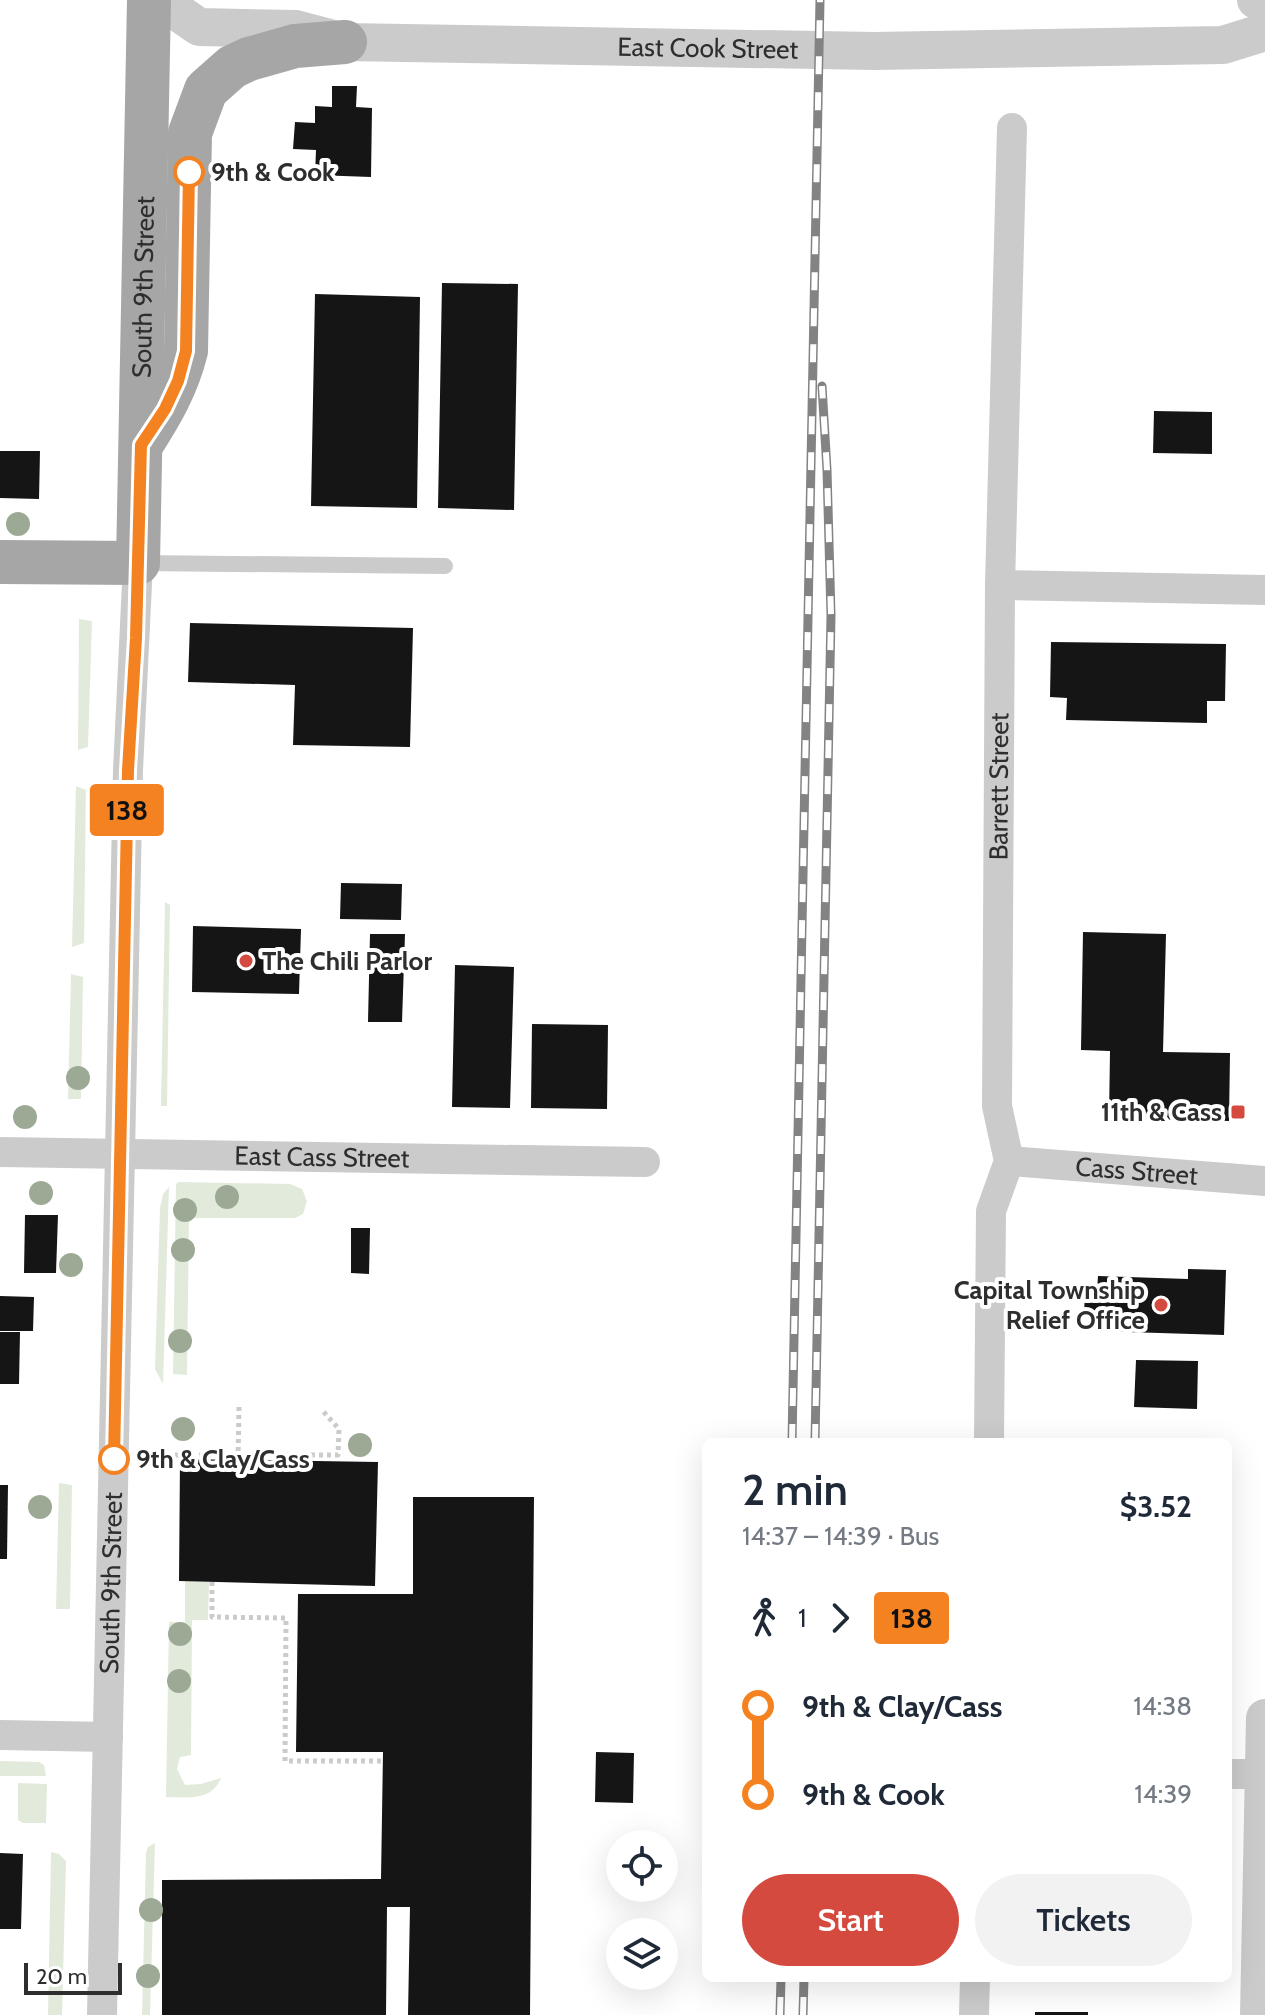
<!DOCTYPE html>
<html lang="en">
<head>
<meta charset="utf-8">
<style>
  body { margin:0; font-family:Cabin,sans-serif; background:#f2f2f3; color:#1f2937; height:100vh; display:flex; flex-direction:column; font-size:30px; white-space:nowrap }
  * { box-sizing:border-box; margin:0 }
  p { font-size:26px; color:#747a83 }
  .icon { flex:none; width:44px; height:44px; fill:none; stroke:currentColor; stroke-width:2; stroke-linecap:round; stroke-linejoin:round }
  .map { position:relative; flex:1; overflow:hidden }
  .drawer { position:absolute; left:702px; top:1438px; width:530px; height:544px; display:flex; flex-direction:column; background:#fff; border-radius:12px; box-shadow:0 8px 32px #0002 }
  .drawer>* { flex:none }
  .badge { padding:0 16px; border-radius:6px; font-size:28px; line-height:52px }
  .buttons { position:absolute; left:606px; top:1830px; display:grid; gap:16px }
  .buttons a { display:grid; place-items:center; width:72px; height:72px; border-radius:50%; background:#fff; box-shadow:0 8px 32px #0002; font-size:40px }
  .scale { position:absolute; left:24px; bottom:20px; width:98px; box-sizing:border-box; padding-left:8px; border:4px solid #2e2e2e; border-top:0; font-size:22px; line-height:28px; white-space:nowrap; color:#2e2e2e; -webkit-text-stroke:6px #fff; paint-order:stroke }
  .map>.badge { position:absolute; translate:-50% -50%; box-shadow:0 0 0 4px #fff }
  .legs { display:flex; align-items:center; gap:12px; height:88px; padding:0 40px; font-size:26px }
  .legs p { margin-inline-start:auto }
  .summary { display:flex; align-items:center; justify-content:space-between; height:136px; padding:0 40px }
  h1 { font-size:44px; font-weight:600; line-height:60px }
  .action { display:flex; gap:16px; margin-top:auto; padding:16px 40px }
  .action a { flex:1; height:92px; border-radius:48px; background:#d54a3f; color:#fff; font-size:32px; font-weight:600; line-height:92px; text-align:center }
  .action a+a { background:#f2f2f3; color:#1f2937 }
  ul { padding:0 40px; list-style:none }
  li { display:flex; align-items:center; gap:28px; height:88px; font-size:30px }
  li i { display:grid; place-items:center; width:12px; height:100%; margin:0 10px; background:currentColor }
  li i::after { content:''; width:20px; height:20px; margin:-10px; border:6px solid; border-radius:50%; background:#fff }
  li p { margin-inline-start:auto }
  li:first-child i { background:linear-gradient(#0000 50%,currentColor 0) }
  li:last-child i { background:linear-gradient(currentColor 50%,#0000 0) }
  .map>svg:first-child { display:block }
</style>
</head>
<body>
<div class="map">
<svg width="1265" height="2015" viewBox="0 0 1265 2015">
  <rect width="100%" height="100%" fill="#fff"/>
  <g fill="#e2eadc">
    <polygon points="79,619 92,621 88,747 78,750"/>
    <polygon points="76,786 86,790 84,943 72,947"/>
    <polygon points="165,902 170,905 167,1106 161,1106"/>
    <polygon points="71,974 83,977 81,1099 68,1099"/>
    <polygon points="179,1182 290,1184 302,1189 307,1201 303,1214 295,1218 189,1218 187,1375 173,1374 176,1184"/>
    <polygon points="169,1187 163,1384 155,1369 160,1208 163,1194"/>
    <polygon points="59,1483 72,1485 70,1609 56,1609"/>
    <path d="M185,1581L209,1582L208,1620H192L191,1755L180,1757L177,1769L185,1785L201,1784L221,1778C211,1802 187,1797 166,1797L169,1622H185Z"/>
    <polygon points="0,1761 39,1762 44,1765 46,1776 0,1776"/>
    <polygon points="18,1783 47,1784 46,1823 23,1823 18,1820"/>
    <polygon points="155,1843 150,2015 142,2015 146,1853 148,1847"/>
    <polygon points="51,1852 59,1854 66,1861 62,2015 48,2015"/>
  </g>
  <g fill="#151515">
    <polygon points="332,86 357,86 356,107 372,108 371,177 315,175 316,150 293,149 295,122 315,123 315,106 332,107"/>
    <polygon points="442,283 518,284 514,510 438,508"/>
    <polygon points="315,294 420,297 417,508 311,506"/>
    <polygon points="1154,411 1212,412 1212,454 1153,453"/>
    <polygon points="0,451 40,451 39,499 0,498"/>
    <polygon points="190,623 413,628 410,747 293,745 295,685 188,682"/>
    <polygon points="1051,642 1226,644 1225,701 1207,701 1207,723 1066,720 1067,698 1050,697"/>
    <polygon points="341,883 402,884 401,920 340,919"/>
    <polygon points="193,926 301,929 299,994 192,992"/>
    <polygon points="1083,932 1166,934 1163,1052 1230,1053 1229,1121 1109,1118 1110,1051 1081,1050"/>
    <polygon points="370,934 405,934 402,1022 368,1022"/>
    <polygon points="455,965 514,967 510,1108 452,1107"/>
    <polygon points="532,1024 608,1025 607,1109 531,1108"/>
    <polygon points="25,1215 58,1215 56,1273 24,1273"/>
    <polygon points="351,1228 370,1228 369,1274 351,1273"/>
    <polygon points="1188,1269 1226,1270 1224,1335 1095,1331 1096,1317 1084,1317 1085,1289 1097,1290 1098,1276 1188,1279"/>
    <polygon points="0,1296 34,1297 33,1331 0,1331"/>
    <polygon points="0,1332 20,1332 19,1384 0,1384"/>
    <polygon points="1136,1360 1198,1361 1197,1409 1134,1407"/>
    <polygon points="180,1459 378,1462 375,1586 179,1581"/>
    <polygon points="0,1485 8,1485 7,1559 0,1559"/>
    <polygon points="413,1497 534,1497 530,2015 408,2015 410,1907 387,1907 386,2015 162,2015 162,1880 381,1879 383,1752 296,1752 298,1594 413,1594"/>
    <polygon points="596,1752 634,1753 633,1803 595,1802"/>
    <polygon points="0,1853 23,1854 21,1929 0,1929"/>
    <rect x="1035" y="2012" width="53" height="3"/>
  </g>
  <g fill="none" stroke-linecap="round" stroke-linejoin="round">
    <g stroke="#cbcbcb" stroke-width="5" stroke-dasharray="4 4" stroke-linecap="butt">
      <polyline points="167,1455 338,1455 339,1429 321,1409"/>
      <polyline points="238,1459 239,1407"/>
      <polyline points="212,1582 212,1617 286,1618 285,1761 383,1761"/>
    </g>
    <polyline stroke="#cbcbcb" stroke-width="16" points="140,563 445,566"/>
    <g stroke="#cbcbcb" stroke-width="30">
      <polyline points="1000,585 1265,590"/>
      <path id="s1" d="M0,1152L645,1162"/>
      <path id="s2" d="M1009,1161L1265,1181"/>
      <path id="s3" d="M989,1442L991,1211L1009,1161L997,1106L1000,585L1012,128"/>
      <polyline points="0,1735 108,1737"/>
      <polyline points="1228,1774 1265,1774"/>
      <path id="s4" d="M102,2015L128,770L138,563"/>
      <polyline points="974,2015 975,1978"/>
    </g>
    <g stroke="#cbcbcb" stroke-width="38">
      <path id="s5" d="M160,0L199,27L296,29L345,42L874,51L1223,45L1265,32"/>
      <polyline points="1256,0 1265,3"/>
      <polyline points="1259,2015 1265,1718"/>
    </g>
    <g stroke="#a6a6a6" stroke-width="44">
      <path d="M141,445C161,414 177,387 186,351L190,133L206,90L232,67L249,59L295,46L345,42"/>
      <path id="s6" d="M0,562L138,563L149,0"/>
    </g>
    <g stroke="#838383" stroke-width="9">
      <g id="rail">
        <polyline points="792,1442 820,0"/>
        <polyline points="815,1442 831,615 827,470 822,386"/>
        <polyline points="780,2015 781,1978"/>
        <polyline points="803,2015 804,1978"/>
      </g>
    </g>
    <use href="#rail" stroke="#fff" stroke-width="6" stroke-dasharray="18" stroke-linecap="butt"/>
  </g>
  <g fill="#9caa95">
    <circle cx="18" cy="524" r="12"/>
    <circle cx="78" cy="1078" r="12"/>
    <circle cx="25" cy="1117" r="12"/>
    <circle cx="41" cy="1193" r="12"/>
    <circle cx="227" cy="1197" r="12"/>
    <circle cx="185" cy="1210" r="12"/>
    <circle cx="183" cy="1250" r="12"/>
    <circle cx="71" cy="1265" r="12"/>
    <circle cx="180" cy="1341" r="12"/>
    <circle cx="183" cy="1429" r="12"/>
    <circle cx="360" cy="1445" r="12"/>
    <circle cx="40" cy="1507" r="12"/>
    <circle cx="180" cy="1634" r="12"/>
    <circle cx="179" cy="1681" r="12"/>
    <circle cx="151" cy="1910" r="12"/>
    <circle cx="148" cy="1976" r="12"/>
  </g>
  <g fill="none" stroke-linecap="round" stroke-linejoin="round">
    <g stroke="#fff" stroke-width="18">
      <polyline id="line-1" points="114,1459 128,770 136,638 141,445 165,409 178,381 186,351 189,172"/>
    </g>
    <use href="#line-1" stroke="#f58220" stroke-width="12"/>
  </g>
  <g fill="#fff" stroke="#f58220" stroke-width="4">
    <circle cx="189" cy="172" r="14"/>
    <circle cx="114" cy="1459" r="14"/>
  </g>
  <g fill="#d54a3f" stroke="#fff" stroke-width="3">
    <circle cx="246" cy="961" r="8"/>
    <rect x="1230" y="1104" width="16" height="16" rx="4"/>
    <circle cx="1161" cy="1305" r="8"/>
  </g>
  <g text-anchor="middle" stroke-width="8" stroke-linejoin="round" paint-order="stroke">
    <g font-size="26" fill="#2e2e2e" stroke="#fff">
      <text dy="9" stroke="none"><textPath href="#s5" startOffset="558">East Cook Street</textPath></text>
      <text dy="9" stroke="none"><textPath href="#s6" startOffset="414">South 9th Street</textPath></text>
      <text dy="9" stroke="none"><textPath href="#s3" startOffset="660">Barrett Street</textPath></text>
      <text dy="9" stroke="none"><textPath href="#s1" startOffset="322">East Cass Street</textPath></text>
      <text dy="9" stroke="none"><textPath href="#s2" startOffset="128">Cass Street</textPath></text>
      <text dy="9" stroke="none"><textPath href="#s4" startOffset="432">South 9th Street</textPath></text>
    </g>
    <g font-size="26" font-weight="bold" fill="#2e2e2e" stroke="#fff" text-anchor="start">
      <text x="211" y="181">9th &amp; Cook</text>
      <text x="136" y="1468">9th &amp; Clay/Cass</text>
    </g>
    <g font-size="26" font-weight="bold" fill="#2e2e2e" stroke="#fff" text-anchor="end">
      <text x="262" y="970" text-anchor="start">The Chili Parlor</text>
      <text x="1222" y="1121">11th &amp; Cass</text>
      <text x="1145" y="1299">Capital Township<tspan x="1145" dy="30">Relief Office</tspan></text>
    </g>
  </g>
</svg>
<div class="buttons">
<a><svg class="icon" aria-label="locate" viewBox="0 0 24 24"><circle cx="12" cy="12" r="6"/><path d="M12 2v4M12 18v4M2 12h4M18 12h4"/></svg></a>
<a><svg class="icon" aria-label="layers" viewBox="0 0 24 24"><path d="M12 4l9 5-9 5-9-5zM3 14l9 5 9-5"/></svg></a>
</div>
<div class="scale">20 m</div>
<b class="badge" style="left:127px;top:810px;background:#f58220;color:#111">138</b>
<section class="drawer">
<div class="summary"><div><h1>2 min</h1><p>14:37 – 14:39 · Bus</p></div><b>$3.52</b></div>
<div class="legs"><svg class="icon" aria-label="walk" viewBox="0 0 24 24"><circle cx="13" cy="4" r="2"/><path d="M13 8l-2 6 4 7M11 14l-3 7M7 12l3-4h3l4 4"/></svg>1<svg class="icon" aria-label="forward" viewBox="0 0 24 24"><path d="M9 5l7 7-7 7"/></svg><b class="badge" style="background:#f58220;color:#111">138</b></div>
<ul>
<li><i style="color:#f58220"></i><b>9th &amp; Clay/Cass</b><p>14:38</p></li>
<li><i style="color:#f58220"></i><b>9th &amp; Cook</b><p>14:39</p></li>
</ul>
<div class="action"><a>Start</a><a>Tickets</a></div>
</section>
</div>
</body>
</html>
